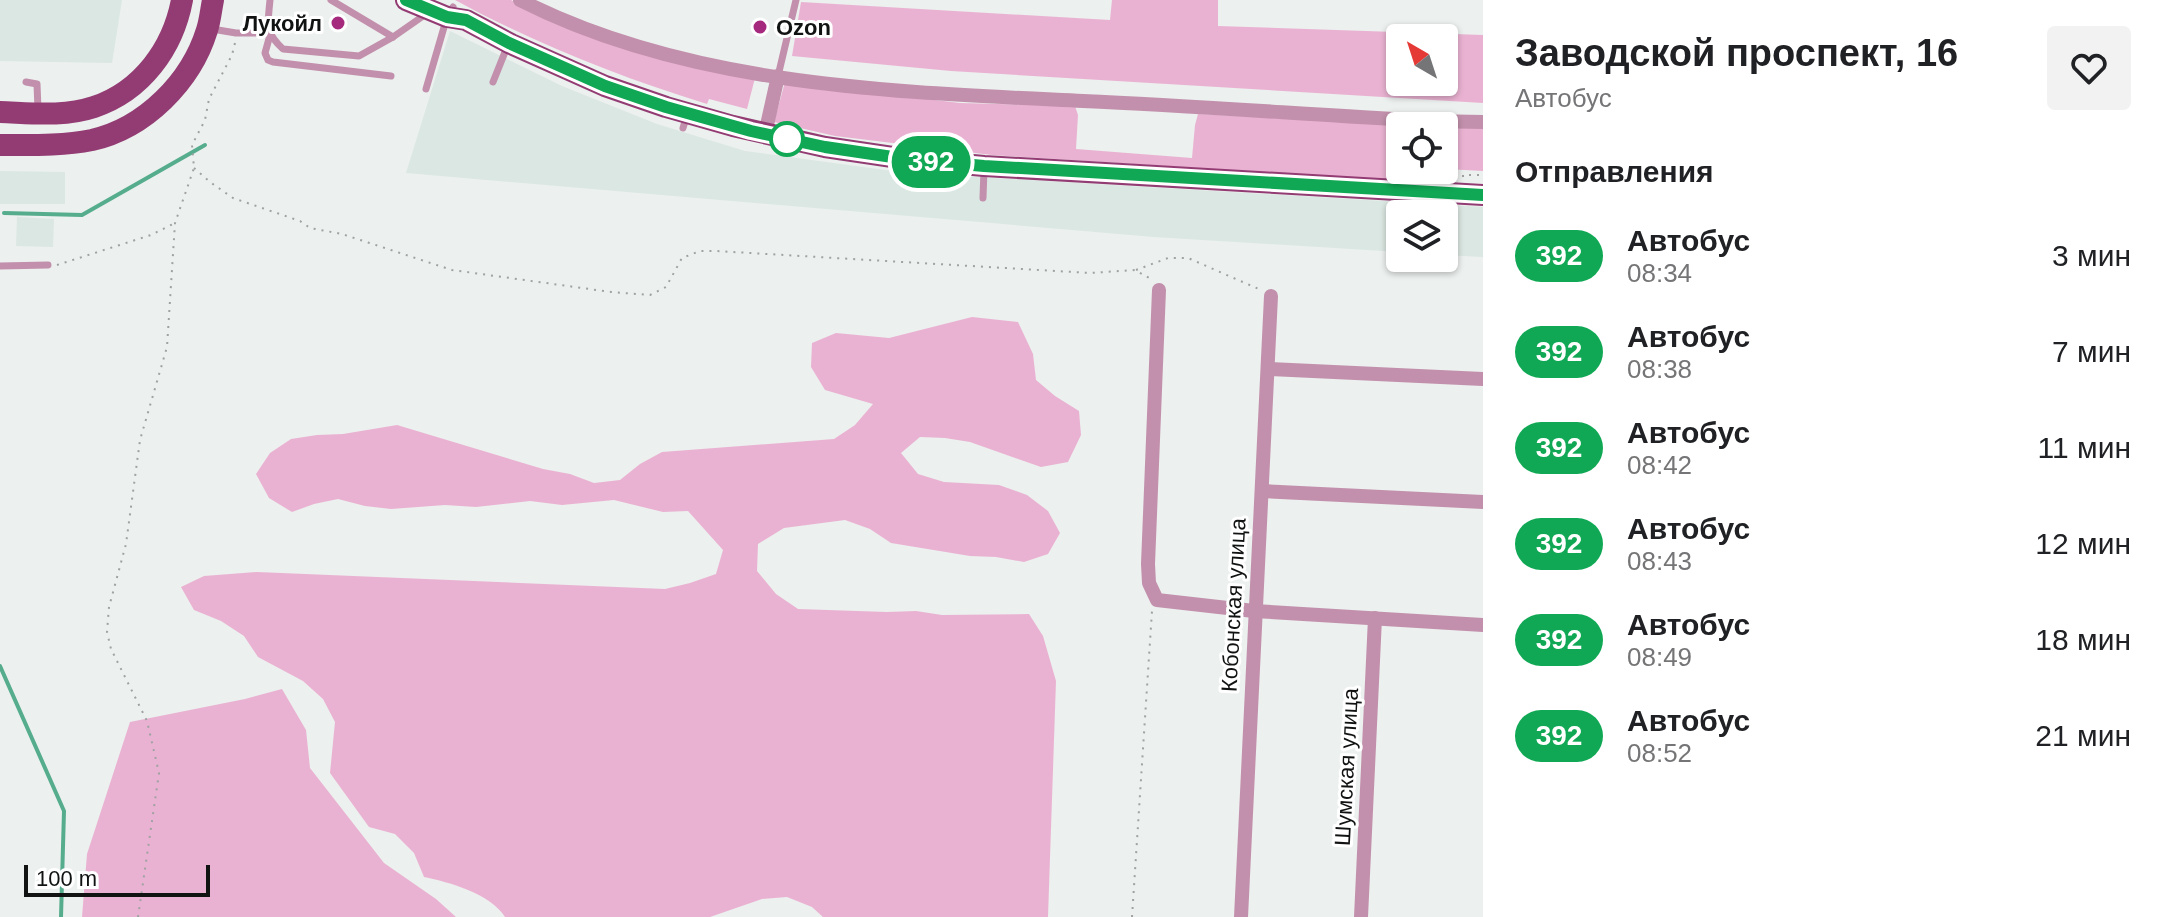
<!DOCTYPE html>
<html lang="ru">
<head>
<meta charset="utf-8">
<style>
  body { margin:0; font-family:Helvetica,sans-serif; background:#f2f2f2; color:#202124; height:100vh; display:flex; flex-direction:column; font-size:30px; white-space:nowrap }
  * { box-sizing:border-box; margin:0 }
  p { font-size:26px; color:#757577 }
  .icon { flex:none; width:44px; height:44px; fill:none; stroke:currentColor; stroke-width:2; stroke-linecap:round; stroke-linejoin:round }
  .map { position:relative; flex:1; overflow:hidden }
  .sheet { display:flex; flex-direction:column; background:#fff; width:680px }
  .sheet>* { flex:none }
  .badge { padding:0 16px; border-radius:26px; font-size:28px; line-height:52px }
  .needle { width:52px; rotate:321deg }
  .controls { position:absolute; left:1386px; top:24px; display:grid; gap:16px }
  .controls a { display:grid; place-items:center; width:72px; height:72px; border-radius:8px; background:#fff; box-shadow:0 2px 6px #0004; font-size:40px }
  .scale { position:absolute; left:24px; bottom:20px; width:186px; box-sizing:border-box; padding-left:8px; border:4px solid #111212; border-top:0; font-size:22px; line-height:28px; white-space:nowrap; color:#111212; -webkit-text-stroke:6px #fff; paint-order:stroke }
  .map>.badge { position:absolute; translate:-50% -50%; box-shadow:0 0 0 4px #fff }
  h2 { padding:0 32px; font-size:30px; line-height:72px }
  .round { display:grid; place-items:center; flex:none; width:84px; height:84px; border-radius:8px; background:#f2f2f2 }
  .overview { display:flex; align-items:center; justify-content:space-between; height:136px; padding:0 32px }
  h1 { font-size:38px; font-weight:700; line-height:60px }
  ul { padding:0; list-style:none }
  li { display:flex; align-items:center; gap:24px; height:96px; padding:0 32px }
  li div { flex:1 }
  li b { display:block; font-size:30px }
  li em { font-style:normal }
  li .badge { min-width:88px; font-weight:700; text-align:center }
  main { display:flex; flex:1; min-height:0 }
  .map>svg:first-child { display:block }
</style>
</head>
<body>
<main>
<div class="map">
<svg width="1483" height="917" viewBox="0 0 1483 917">
  <rect width="100%" height="100%" fill="#ecf0ee"/>
  <g fill="#dbe7e2">
    <polygon points="0,0 122,0 112,63 0,61"/>
    <polygon points="450,31 562,86 657,124 745,151 885,170 961,176 1483,207 1483,257 1444,255 1444,214 1400,214 1400,252 1154,237 406,173"/>
    <polygon points="0,171 65,172 65,204 0,204"/>
    <polygon points="17,217 54,219 53,247 16,246"/>
  </g>
  <g fill="#eab2d2" fill-rule="evenodd">
    <path d="M455,0H511L521,5L755,78L747,109L709,99L707,104C619,77 536,44 455,0Z"/>
    <path d="M1112,0H1218V26L1483,35V103L951,71L792,56L801,2L1110,20ZM1444,38V82H1400V38Z"/>
    <path d="M785,82L960,103L1075,106L1078,115L1076,149L1192,158L1195,125L1198,114L1483,127V171L1446,169L1445,175L1421,173L1420,182L992,155L835,136L774,122ZM1400,126H1444V170H1400Z"/>
    <path d="M972,317L1018,322L1033,354L1036,380L1055,396L1079,411L1081,435L1068,462L1041,467L970,442L945,438L920,437L901,453L918,474L944,482L999,485L1027,495L1048,511L1060,533L1048,554L1024,562L996,557L970,556L891,543L870,529L845,520L784,528L758,544L757,571L776,594L798,609L887,612L916,611L942,615L1029,614L1043,636L1056,681L1048,917H823L812,907L787,897L762,899L710,917H505C491,894 449,882 424,877L414,853L395,834L369,827L330,773L335,722L323,699L303,681L258,657L244,636L221,621L194,610L181,587L204,576L257,572L665,589L690,583L716,574L723,550L688,511L663,512L614,500L562,505L530,501L476,507L445,505L391,509L365,506L338,499L314,504L292,512L269,498L256,474L270,453L291,439L317,435L343,434L397,425L543,469L570,474L594,483L620,480L640,464L662,452L834,439L855,425L873,404L825,390L811,367L812,343L836,333L889,338Z"/>
    <polygon points="282,689 306,730 310,768 384,863 436,899 456,917 82,917 87,854 130,722 245,699"/>
  </g>
  <g fill="none" stroke-linecap="round" stroke-linejoin="round">
    <g stroke="#56ad8e" stroke-width="4">
      <polyline points="4,213 82,215 205,145"/>
      <polyline points="0,666 64,811 61,917"/>
    </g>
    <g stroke="#9fa2a1" stroke-width="2" stroke-dasharray="2 6" stroke-linecap="butt">
      <polyline points="194,168 210,182 233,198 300,221 310,228 342,234 452,270 611,292 650,295 666,287 682,258 700,251 716,251 1090,273 1135,270 1151,279"/>
      <polyline points="1463,177 1463,175 1483,175"/>
      <polyline points="57,265 151,235 175,223"/>
      <polyline points="1136,270 1168,258 1188,258 1261,290"/>
      <polyline points="138,917 159,773 147,721 111,649 107,632 109,607 126,544 140,440 167,347 175,223 194,168 192,145 205,120 209,99 232,55 235,43"/>
      <polyline points="1132,917 1152,611"/>
    </g>
    <g stroke="#c290ac" stroke-width="7">
      <path d="M270,0C268,23 264,32 283,49L359,56L393,37L426,14"/>
      <polyline points="331,0 393,37"/>
      <polyline points="212,29 236,33 269,33"/>
      <polyline points="270,35 265,53 268,60 273,62 391,76"/>
      <polyline points="778,76 796,0"/>
      <polyline points="26,82 37,84 38,110"/>
      <polyline points="493,82 507,47"/>
      <polyline points="426,89 447,17 453,7"/>
      <polyline points="683,128 687,115"/>
      <polyline points="983,198 984,169"/>
      <polyline points="0,266 48,265"/>
    </g>
    <g stroke="#c290ac" stroke-width="14">
      <path d="M520,0C691,87 895,92 1083,101C1199,106 1314,115 1429,121L1483,122"/>
      <polyline points="765,134 778,76"/>
      <polyline points="1159,290 1148,564 1149,583 1157,600 1254,611 1483,625"/>
      <polyline points="1268,369 1483,379"/>
      <polyline points="1262,491 1483,502"/>
      <polyline points="1241,917 1271,296"/>
      <polyline points="1361,917 1375,618"/>
    </g>
    <g stroke="#933c74" stroke-width="22">
      <polyline points="406,0 447,17 466,20 511,44 605,86 666,107 733,126 825,147 906,159 984,166 1483,195"/>
      <path d="M0,112C31,113 64,117 94,107C142,91 173,48 182,0"/>
      <path d="M0,145C31,145 62,146 92,140C145,128 191,82 207,30C210,21 211,10 213,0"/>
    </g>
  </g>
  <g fill="none" stroke-linecap="round" stroke-linejoin="round">
    <g stroke="#fff" stroke-width="18">
      <polyline id="line" points="406,0 447,17 466,20 509,43 605,86 666,107 751,131 825,147 906,159 984,166 1483,195"/>
    </g>
    <use href="#line" stroke="#10a855" stroke-width="12"/>
  </g>
  <g fill="#a52a7e" stroke="#fff" stroke-width="3">
    <circle cx="338" cy="23" r="8"/>
    <circle cx="760" cy="27" r="8"/>
  </g>
  <circle fill="#fff" stroke="#10a855" stroke-width="4" cx="787" cy="139" r="16"/>
  <g text-anchor="middle" stroke-width="6" stroke-linejoin="round" paint-order="stroke">
    <g font-size="22" font-weight="bold" fill="#111212" stroke="#fff" text-anchor="end">
      <text x="322" y="31">Лукойл</text>
      <text x="776" y="35" text-anchor="start">Ozon</text>
    </g>
    <g font-size="22" fill="#111212" stroke="#fff">
      <text transform="translate(1233 605) rotate(-87)" y="8">Кобонская улица</text>
      <text transform="translate(1346 767) rotate(-87)" y="8">Шумская улица</text>
    </g>
  </g>
</svg>
<div class="controls">
<a><svg class="needle" viewBox="-14 -14 28 28"><path d="M0-13l5 13h-10z" fill="#e53935"/><path d="M0 13l5-13h-10z" fill="#757577"/></svg></a>
<a><svg class="icon" aria-label="locate" viewBox="0 0 24 24"><circle cx="12" cy="12" r="6"/><path d="M12 2v4M12 18v4M2 12h4M18 12h4"/></svg></a>
<a><svg class="icon" aria-label="layers" viewBox="0 0 24 24"><path d="M12 4l9 5-9 5-9-5zM3 14l9 5 9-5"/></svg></a>
</div>
<div class="scale">100 m</div>
<b class="badge" style="left:931px;top:162px;background:#10a855;color:#fff">392</b>
</div>
<section class="sheet">
<div class="overview"><div><h1>Заводской проспект, 16</h1><p>Автобус</p></div><a class="round"><svg class="icon" aria-label="heart" viewBox="0 0 24 24"><path d="M12 20l-8-8c-3-5 5-10 8-4 3-6 11-1 8 4z"/></svg></a></div>
<h2>Отправления</h2>
<ul>
<li><span class="badge" style="background:#10a855;color:#fff">392</span><div><b>Автобус</b><p>08:34</p></div><em>3 мин</em></li>
<li><span class="badge" style="background:#10a855;color:#fff">392</span><div><b>Автобус</b><p>08:38</p></div><em>7 мин</em></li>
<li><span class="badge" style="background:#10a855;color:#fff">392</span><div><b>Автобус</b><p>08:42</p></div><em>11 мин</em></li>
<li><span class="badge" style="background:#10a855;color:#fff">392</span><div><b>Автобус</b><p>08:43</p></div><em>12 мин</em></li>
<li><span class="badge" style="background:#10a855;color:#fff">392</span><div><b>Автобус</b><p>08:49</p></div><em>18 мин</em></li>
<li><span class="badge" style="background:#10a855;color:#fff">392</span><div><b>Автобус</b><p>08:52</p></div><em>21 мин</em></li>
</ul>
</section>
</main>
</body>
</html>
